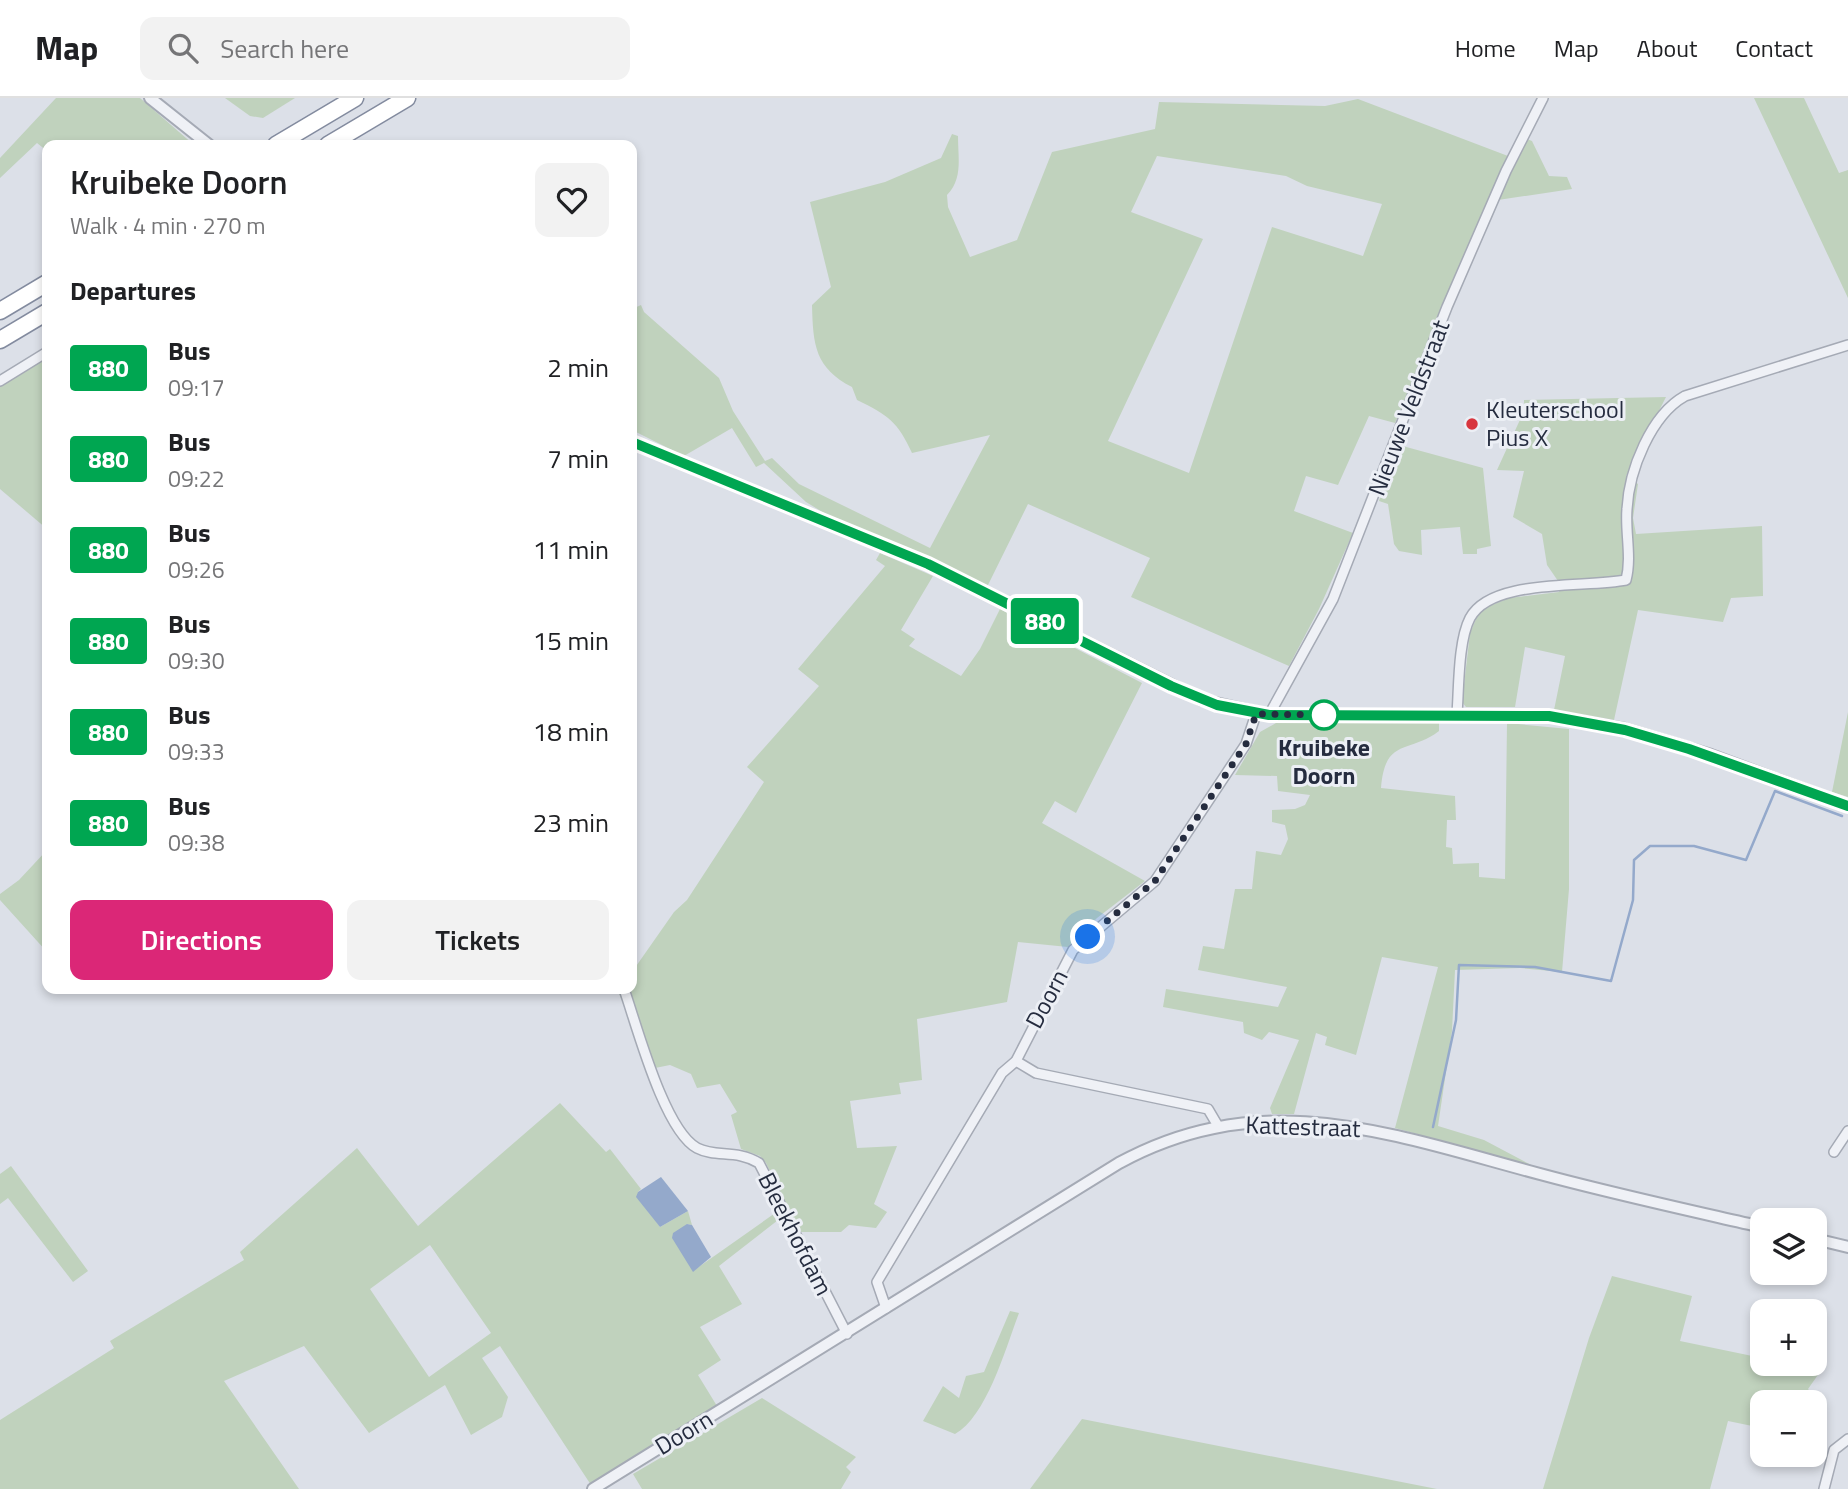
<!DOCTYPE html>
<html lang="en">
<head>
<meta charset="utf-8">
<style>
  body { margin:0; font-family:"Titillium Web",sans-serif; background:#f2f2f2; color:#202124; height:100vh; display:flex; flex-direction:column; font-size:26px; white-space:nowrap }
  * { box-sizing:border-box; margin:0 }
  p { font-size:23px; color:#757577 }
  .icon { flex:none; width:38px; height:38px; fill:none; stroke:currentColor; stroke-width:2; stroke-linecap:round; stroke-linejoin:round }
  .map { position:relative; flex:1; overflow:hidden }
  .drawer { position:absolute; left:42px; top:42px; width:595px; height:854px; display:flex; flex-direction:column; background:#fff; border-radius:14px; box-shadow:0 4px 10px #0003 }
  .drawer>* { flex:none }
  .badge { padding:0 14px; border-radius:5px; font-size:24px; line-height:46px }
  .controls { position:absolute; left:1750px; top:1110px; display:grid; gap:14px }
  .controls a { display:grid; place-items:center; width:77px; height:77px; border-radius:14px; background:#fff; box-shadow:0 4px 10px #0003; font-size:35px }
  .you { position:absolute; width:35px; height:35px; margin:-18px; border:5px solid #fff; border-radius:50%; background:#1a73e8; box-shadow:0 0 0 10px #1a73e833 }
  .map>.badge { position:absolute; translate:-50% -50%; box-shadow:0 0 0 4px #fff }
  h2 { padding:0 28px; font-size:26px; line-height:63px }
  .round { display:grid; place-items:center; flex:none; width:74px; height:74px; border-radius:14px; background:#f2f2f2 }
  .overview { display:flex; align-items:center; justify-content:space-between; height:119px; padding:0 28px }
  h1 { font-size:33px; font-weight:600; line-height:52px }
  .cta { display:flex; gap:14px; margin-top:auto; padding:14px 28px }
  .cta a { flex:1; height:80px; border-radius:14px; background:#db2777; color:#fff; font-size:28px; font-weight:600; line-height:80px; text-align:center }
  .cta a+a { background:#f2f2f2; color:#202124 }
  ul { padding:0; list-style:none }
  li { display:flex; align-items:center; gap:21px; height:91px; padding:0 28px }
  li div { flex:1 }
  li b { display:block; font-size:26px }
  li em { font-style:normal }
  li .badge { min-width:77px; font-weight:700; text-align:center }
  header { display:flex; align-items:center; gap:42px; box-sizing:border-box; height:98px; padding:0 35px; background:#fff; border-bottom:2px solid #e0e0e0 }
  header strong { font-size:33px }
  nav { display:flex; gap:38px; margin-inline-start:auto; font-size:24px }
  .search { width:490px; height:63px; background:#f2f2f2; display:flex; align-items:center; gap:18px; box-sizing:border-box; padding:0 24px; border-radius:14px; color:#757577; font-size:26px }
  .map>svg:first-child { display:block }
</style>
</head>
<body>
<header>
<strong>Map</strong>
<div class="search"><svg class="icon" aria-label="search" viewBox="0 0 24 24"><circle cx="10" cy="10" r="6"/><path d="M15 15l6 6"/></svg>Search here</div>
<nav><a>Home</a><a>Map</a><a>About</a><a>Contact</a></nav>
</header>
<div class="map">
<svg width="1848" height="1391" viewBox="0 0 1848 1391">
  <rect width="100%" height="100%" fill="#dce0e8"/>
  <g fill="#c0d2bd" fill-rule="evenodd">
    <polygon points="56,0 140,0 194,47 47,47 47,53 37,45 0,80 0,60"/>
    <polygon points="225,0 295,0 263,20 250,18"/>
    <polygon points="1754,0 1804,0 1839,75 1848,72 1848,200"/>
    <path d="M1358,1L1508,58L1395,325L1369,318L1338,387L1306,378L1294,413L1353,435L1319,511L1289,568L1131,499L1150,460L1028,406L987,489L829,418L806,404L764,365L756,369L732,330L684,358L632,332V211L641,207L644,214L719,280L733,313L765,363L772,360L799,386L930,450L990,337L912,355C898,324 888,317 857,302L852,289C815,270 813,247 812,207L831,189L810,104L885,84L941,60L952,36L958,38C958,61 963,80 947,97L948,109L970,159L1017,142L1052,54L1155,31L1159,4L1325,8ZM1157,58L1286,78L1307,88L1382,106L1363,158L1272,129L1189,375L1108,343L1203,141L1131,114Z"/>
    <polygon points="1527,41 1532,43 1549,78 1567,79 1572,91 1498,102"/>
    <polygon points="47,260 47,431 0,391 0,288"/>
    <polygon points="1666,299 1626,378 1638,386 1633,420 1636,436 1762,428 1763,498 1731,500 1723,524 1638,512 1614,622 1554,612 1565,558 1525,549 1515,609 1466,609 1462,604 1470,535 1480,512 1509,500 1559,494 1561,483 1558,483 1547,467 1542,436 1513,419 1524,373 1497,372 1524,313 1524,302"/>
    <polygon points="1399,347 1483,370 1491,448 1477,451 1477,456 1463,456 1460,429 1421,432 1422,457 1399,453 1394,446 1388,406 1379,403"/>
    <polygon points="880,455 933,478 901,532 915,541 909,548 961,578 980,551 1000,511 1142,585 1076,715 1055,703 1042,725 1145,783 1097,820 1068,849 1018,844 1007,904 917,921 922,982 899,985 901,996 850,1003 857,1050 897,1048 874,1106 887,1114 876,1130 849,1127 841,1134 799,1134 766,1065 760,1058 741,1051 731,1017 737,1014 720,986 697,990 691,976 670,967 655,970 644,937 637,936 617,891 632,891 632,874 674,814 687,802 764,684 747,669 819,588 798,571 885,468 876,462"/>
    <polygon points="1848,614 1848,699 1832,694"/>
    <path d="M1276,625H1439V633C1409,656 1385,639 1381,690L1455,698L1456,722H1447L1446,749L1452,750L1453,766L1479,765V779L1505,781L1507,625L1569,631V791L1562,874L1520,870L1455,872L1452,933L1438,1028L1484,1042L1533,1068L1395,1030L1438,869L1382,859L1356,957L1325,947L1327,939L1316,935L1294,1016H1272L1270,1010L1299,942L1269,934L1262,942L1244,935L1243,924L1163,909L1166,891L1278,909L1287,889L1198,872L1203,848L1224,851L1235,791H1252L1256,753L1281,757L1288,741L1285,727L1272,724V712L1295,711L1305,707L1310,697L1278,693L1277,678L1235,677L1260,634Z"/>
    <polygon points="47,752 47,854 0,802 0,796 19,782"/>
    <path d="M560,1005L606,1054L610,1051L641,1091L638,1094L660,1129L688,1113L692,1127L687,1126L693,1173L778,1113L782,1119L719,1168L742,1206L700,1229L721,1262L698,1277L717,1308L591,1387L500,1248L482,1260L508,1299L502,1319L471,1337L445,1287L369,1335L304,1248L224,1283L299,1391H0V1322L114,1250L110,1243L244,1162L240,1154L357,1050L418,1128ZM430,1147L491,1235L429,1279L370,1191Z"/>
    <polygon points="11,1068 88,1173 73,1184 8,1100 0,1106 0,1076"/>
    <polygon points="1612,1178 1692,1198 1680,1243 1762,1260 1762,1265 1815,1265 1815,1250 1825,1253 1820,1274 1808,1291 1813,1297 1812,1304 1762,1304 1762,1330 1728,1323 1710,1391 1543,1391 1589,1240"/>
    <path d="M1010,1213L1019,1215C1006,1249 987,1318 955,1336L923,1323L943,1288L959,1300L966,1278L984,1274Z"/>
    <polygon points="762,1300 856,1359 846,1369 851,1374 841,1391 642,1391 633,1376"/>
    <polygon points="1082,1321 1437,1391 1030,1391"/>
  </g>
  <g fill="#94a9cb">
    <polygon points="661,1079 688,1113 660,1129 636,1099 638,1094"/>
    <polygon points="687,1126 692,1127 711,1159 693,1174 672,1140 673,1135"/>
  </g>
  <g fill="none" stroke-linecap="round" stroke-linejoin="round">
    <polyline stroke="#94a9cb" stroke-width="2.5" points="1433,1029 1456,922 1459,867 1535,869 1611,883 1633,802 1634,762 1650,748 1694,748 1746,762 1775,693 1842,718"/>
    <g stroke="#a5aab5" stroke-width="12">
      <g id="minor">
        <polyline points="0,283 47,254"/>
        <path d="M1457,616C1459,590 1458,543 1470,520C1491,480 1585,490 1626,482C1632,459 1625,434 1627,411C1629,372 1651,317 1685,298L1848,247"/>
        <polyline points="1269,617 1333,501 1447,209 1506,73 1543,0"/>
        <path d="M624,891C637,928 664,1032 697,1050C716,1060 736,1051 759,1065L847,1236"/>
        <polyline points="1016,963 1036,975 1208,1011 1218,1028"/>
        <polyline points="1834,1054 1848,1033"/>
        <polyline points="886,1210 877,1184 1002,975 1016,963 1073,852 1155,783 1246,646 1256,616"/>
        <polyline points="1824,1391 1834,1352 1848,1341"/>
      </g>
    </g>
    <g stroke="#a5aab5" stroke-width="14">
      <g id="tertiary">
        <polyline points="150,0 209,47"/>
        <polyline points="632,344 928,466 1202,602 1269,617 1549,618 1625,631 1711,657 1848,708"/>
        <polyline points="1815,1141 1848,1149"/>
        <path d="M593,1391L1119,1065C1264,986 1393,1037 1540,1076C1614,1096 1688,1112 1762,1129"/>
      </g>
    </g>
    <g stroke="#838b9f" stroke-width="19">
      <g id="motorway">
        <polyline points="276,47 355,0"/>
        <polyline points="328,47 407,0"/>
        <polyline points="0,213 47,185"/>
        <polyline points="0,242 47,214"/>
      </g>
    </g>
    <use href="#minor" stroke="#eff1f6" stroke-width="9"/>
    <use href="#tertiary" stroke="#eff1f6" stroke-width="10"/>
    <use href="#motorway" stroke="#fff" stroke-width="16"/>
  </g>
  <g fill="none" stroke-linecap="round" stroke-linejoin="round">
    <g stroke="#fff" stroke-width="16">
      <polyline id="line" points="632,344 928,466 1171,588 1217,607 1269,617 1549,618 1625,632 1689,651 1848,708"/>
    </g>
    <use href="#line" stroke="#00a651" stroke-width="10"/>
    <polyline stroke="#252c3f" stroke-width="7" stroke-dasharray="0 12.6" points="1088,839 1155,783 1246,646 1256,616 1336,617 1324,617"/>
  </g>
  <circle fill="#d8363e" stroke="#eceff5" stroke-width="2.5" cx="1472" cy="326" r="7"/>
  <circle fill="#fff" stroke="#00a651" stroke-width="3.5" cx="1324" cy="617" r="14"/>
  <g text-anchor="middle" stroke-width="6" stroke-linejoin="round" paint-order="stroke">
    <g font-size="24" fill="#252c3f" stroke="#eceff5">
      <text transform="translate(1409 310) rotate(-69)" y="8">Nieuwe Veldstraat</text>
      <text transform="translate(1047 901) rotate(-62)" y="8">Doorn</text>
      <text transform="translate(1303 1029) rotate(2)" y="8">Kattestraat</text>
      <text transform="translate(795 1136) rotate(63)" y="8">Bleekhofdam</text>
      <text transform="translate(684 1335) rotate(-31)" y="8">Doorn</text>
    </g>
    <g font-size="24" fill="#252c3f" stroke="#eceff5" text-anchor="start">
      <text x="1486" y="320">Kleuterschool<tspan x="1486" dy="28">Pius X</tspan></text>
    </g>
    <g font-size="24" font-weight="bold" fill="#252c3f" stroke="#eceff5">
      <text x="1324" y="658">Kruibeke<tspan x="1324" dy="28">Doorn</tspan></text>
    </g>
  </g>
</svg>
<div class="controls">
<a><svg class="icon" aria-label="layers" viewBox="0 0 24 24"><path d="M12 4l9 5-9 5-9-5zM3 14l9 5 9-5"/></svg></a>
<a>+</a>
<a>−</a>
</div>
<div class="you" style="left:1088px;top:839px"></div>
<b class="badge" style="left:1045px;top:523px;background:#00a651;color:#fff">880</b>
<section class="drawer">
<div class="overview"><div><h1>Kruibeke Doorn</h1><p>Walk · 4 min · 270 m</p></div><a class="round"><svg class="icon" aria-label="heart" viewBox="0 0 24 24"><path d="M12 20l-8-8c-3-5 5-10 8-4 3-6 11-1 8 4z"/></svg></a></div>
<h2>Departures</h2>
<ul>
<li><span class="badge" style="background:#00a651;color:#fff">880</span><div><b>Bus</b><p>09:17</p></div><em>2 min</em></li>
<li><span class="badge" style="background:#00a651;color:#fff">880</span><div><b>Bus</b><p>09:22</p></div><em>7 min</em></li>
<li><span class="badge" style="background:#00a651;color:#fff">880</span><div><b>Bus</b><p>09:26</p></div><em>11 min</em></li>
<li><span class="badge" style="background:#00a651;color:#fff">880</span><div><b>Bus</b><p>09:30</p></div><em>15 min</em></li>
<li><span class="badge" style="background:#00a651;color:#fff">880</span><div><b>Bus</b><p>09:33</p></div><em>18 min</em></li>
<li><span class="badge" style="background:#00a651;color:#fff">880</span><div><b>Bus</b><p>09:38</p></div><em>23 min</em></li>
</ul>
<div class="cta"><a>Directions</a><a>Tickets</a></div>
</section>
</div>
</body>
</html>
